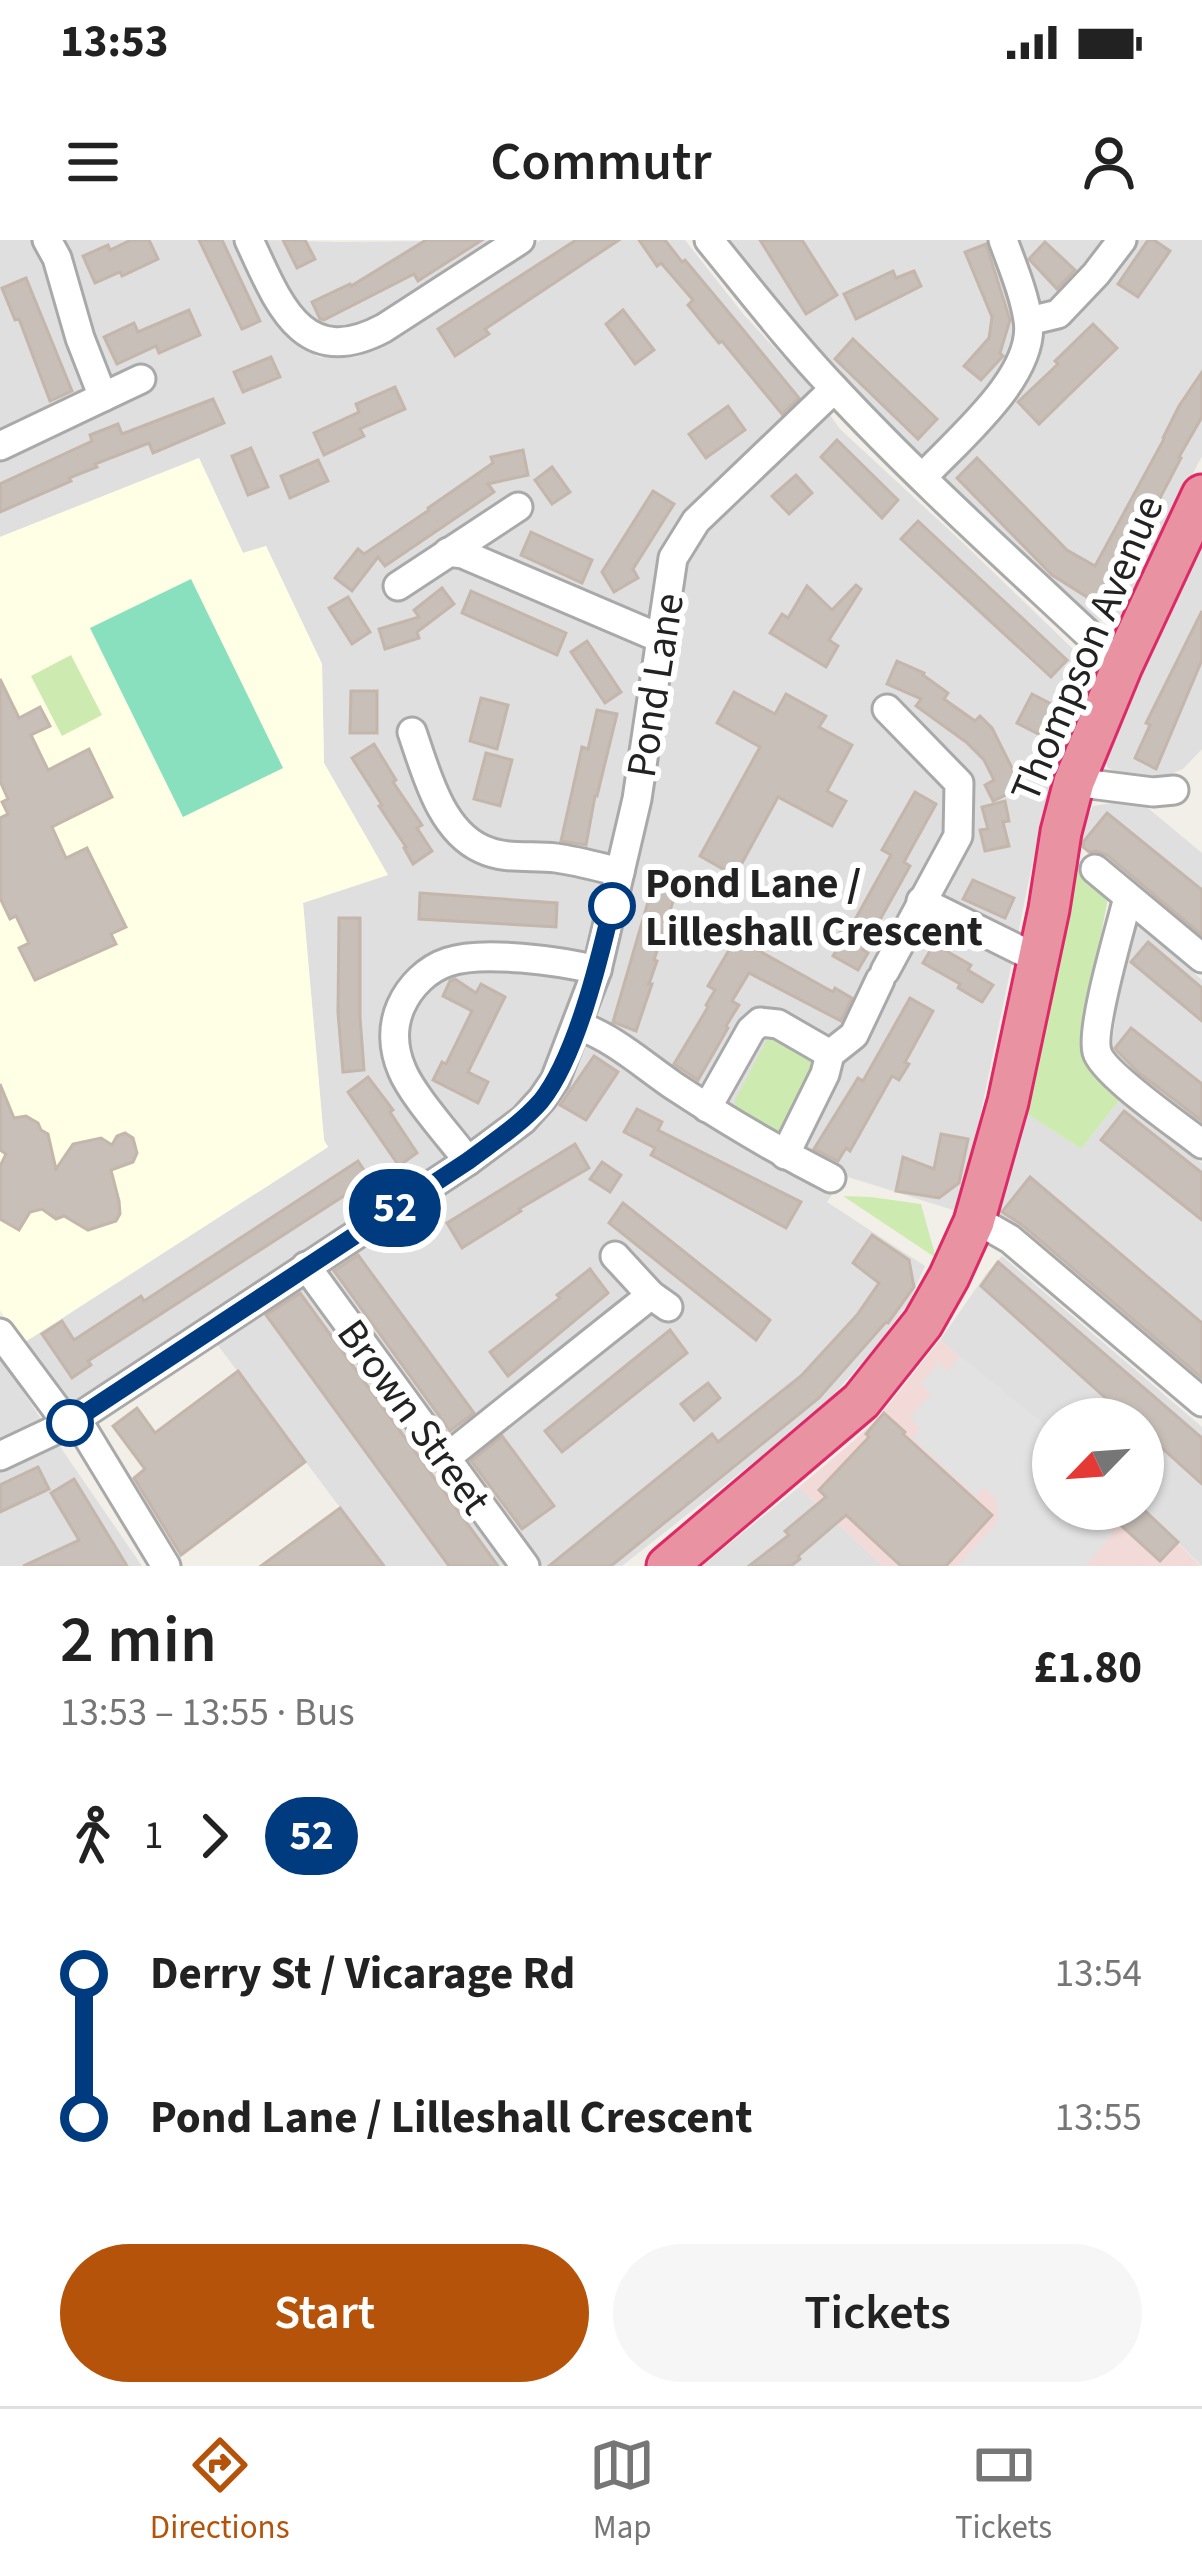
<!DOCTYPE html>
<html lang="en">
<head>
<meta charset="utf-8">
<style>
  body { margin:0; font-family:"Source Sans 3",sans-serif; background:#f6f6f6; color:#222; height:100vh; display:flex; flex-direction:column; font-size:45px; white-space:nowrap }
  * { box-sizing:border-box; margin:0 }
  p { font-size:39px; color:#767676 }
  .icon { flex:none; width:66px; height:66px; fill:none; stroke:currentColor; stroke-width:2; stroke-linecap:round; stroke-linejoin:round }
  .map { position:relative; height:1326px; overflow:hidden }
  .details { display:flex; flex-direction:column; background:#fff; flex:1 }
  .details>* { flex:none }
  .badge { padding:0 24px; border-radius:39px; font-size:42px; line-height:78px }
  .needle { width:78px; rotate:245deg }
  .fabs { position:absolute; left:1032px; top:1158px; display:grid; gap:24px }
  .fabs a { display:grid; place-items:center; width:132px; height:132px; border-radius:50%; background:#fff; box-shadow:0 3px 9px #0004; font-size:60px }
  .map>.badge { position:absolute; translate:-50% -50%; box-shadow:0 0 0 6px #fff }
  .legs { display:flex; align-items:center; gap:18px; height:132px; padding:0 60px; font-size:39px }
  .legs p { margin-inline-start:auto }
  .overview { display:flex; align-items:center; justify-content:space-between; height:204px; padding:0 60px }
  h1 { font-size:66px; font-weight:600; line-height:90px }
  .primary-button { display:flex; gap:24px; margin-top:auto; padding:24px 60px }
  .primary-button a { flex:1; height:138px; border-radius:72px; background:#b45309; color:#fff; font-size:48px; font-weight:600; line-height:138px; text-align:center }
  .primary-button a+a { background:#f6f6f6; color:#222 }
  ul { padding:0 60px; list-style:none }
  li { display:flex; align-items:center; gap:42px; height:144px; font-size:45px }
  li i { display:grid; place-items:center; width:18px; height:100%; margin:0 15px; background:currentColor }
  li i::after { content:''; width:30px; height:30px; margin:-15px; border:9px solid; border-radius:50%; background:#fff }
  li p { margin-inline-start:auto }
  li:first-child i { background:linear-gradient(#0000 50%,currentColor 0) }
  li:last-child i { background:linear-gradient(currentColor 50%,#0000 0) }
  .status { display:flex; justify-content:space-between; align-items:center; height:84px; padding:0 60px; background:#fff; direction:ltr }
  .status svg { height:33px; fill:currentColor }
  header { display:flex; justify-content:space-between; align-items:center; height:156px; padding:0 60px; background:#fff; font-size:54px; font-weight:600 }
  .tab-bar { display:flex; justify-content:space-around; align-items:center; height:168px; border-top:3px solid #e0e0e0; background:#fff; font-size:33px; color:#767676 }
  .tab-bar a { display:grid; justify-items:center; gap:6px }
  .tab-bar .selected { color:#b45309 }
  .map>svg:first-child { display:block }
</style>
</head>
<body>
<div class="status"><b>13:53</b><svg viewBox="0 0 49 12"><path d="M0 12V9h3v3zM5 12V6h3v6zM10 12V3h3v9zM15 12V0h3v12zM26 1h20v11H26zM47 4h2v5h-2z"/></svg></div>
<header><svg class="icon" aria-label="menu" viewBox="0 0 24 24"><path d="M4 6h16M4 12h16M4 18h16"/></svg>Commutr<svg class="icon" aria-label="person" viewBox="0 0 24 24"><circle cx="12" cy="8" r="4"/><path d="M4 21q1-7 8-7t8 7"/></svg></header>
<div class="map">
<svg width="1202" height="1326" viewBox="0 0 1202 1326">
  <rect width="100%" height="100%" fill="#f2efe9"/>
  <g fill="#e0dfdf">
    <polygon points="0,0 237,0 276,84 292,101 318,117 340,118 357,117 384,104 541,0 685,0 744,75 807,143 840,189 961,301 1076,412 1090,430 1088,450 1041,582 966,944 956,971 845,936 827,962 925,1026 909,1062 871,1113 833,1155 782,1200 622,1326 384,1326 198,1079 77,1159 67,1159 61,1156 22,1104 328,907 324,900 303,662 387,634 324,523 322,424 266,306 243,313 199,218 0,297"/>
    <polygon points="267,0 339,2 505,0 369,84 337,95 292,67"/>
    <polygon points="723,0 1202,0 1202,216 1117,382 1091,380 817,112"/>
    <polygon points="1202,295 1202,509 1183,529 1158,539 1126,536 1108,528 1100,509"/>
    <polygon points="1137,559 1202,613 1202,702 1077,600 1093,566"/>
    <polygon points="1135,682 1202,740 1202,885 1111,814 1117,764"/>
    <polygon points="1121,858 1202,923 1202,1145 993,971 1026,873 1081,909"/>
    <polygon points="1002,1016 1202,1187 1202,1326 1143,1269 1143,1179 1053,1179 1053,1192 940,1100 986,1034"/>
    <polygon points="0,1117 41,1179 142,1326 0,1326"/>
    <polygon points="799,1247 883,1326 702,1326"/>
  </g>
  <polygon fill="#f2dad9" points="940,1100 1053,1192 1053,1269 1143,1269 1201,1326 883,1326 799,1247 857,1198 882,1173"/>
  <polygon fill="#ffffe5" points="199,218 243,313 266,306 322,424 324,523 388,635 303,663 324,900 328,907 22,1104 0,1070 0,297"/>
  <g fill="#cdebb0">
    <polygon points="71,415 102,475 62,496 31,436"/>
    <polygon points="1074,616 1085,638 1108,658 1081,798 1089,822 1121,858 1081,909 1026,873"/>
    <polygon points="776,795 819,817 787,890 779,893 737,869 734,862 768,797"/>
    <polygon points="843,956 871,957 921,964 936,1018"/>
  </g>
  <polygon fill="#88e0be" points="191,339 283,528 183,577 90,388"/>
  <polygon fill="#e2e2e2" points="960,1116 1053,1192 1053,1269 1086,1269 1113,1294 1085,1326 958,1326 996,1283 999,1274 997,1260 984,1247 976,1256 912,1198 921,1189 910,1178 931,1154 921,1144 938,1123 948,1131"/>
  <g fill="#c7bfb8" stroke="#c4b6ab" stroke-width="3">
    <polygon points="131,0 149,0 158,19 122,36 120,32 95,43 83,16 108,5 110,10"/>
    <polygon points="199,0 222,0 260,81 242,89"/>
    <polygon points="283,0 305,0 315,19 297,28"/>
    <polygon points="426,0 482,0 418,41 414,34 324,80 320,79 312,62 350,44 351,46"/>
    <polygon points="576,0 619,0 485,89 489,94 455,116 438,89"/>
    <polygon points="639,0 665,0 682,22 685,20 740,86 799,158 782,174 722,101 719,103 688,65 693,60 661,23 657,26"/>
    <polygon points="760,0 802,0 837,55 806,74"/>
    <polygon points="1148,0 1154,0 1170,11 1138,57 1118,44"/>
    <polygon points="1045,2 1075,30 1057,49 1029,19"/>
    <polygon points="986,4 1010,80 1000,113 1003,116 981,140 964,126 989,98 992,77 965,12"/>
    <polygon points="893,31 896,38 914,31 921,46 856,79 844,54"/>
    <polygon points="26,38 72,151 50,161 19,79 15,80 2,48"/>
    <polygon points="189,70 200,95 159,113 156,106 117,124 104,97 134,83 138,92"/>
    <polygon points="623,70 654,110 635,124 606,84"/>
    <polygon points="1093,84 1117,108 1039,184 1018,162 1058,124 1055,121"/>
    <polygon points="853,99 937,179 918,199 835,119"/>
    <polygon points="271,117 280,137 243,152 234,132"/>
    <polygon points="1202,132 1202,177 1179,217 1181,218 1103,367 1052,335 957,238 977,218 1067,310 1095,326 1164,199 1163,198 1179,166"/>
    <polygon points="395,147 405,169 360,189 364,196 324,215 314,193 359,172 356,164"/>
    <polygon points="213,159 224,183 153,213 149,203 95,224 97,227 69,238 71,241 0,272 0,244 92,201 90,195 118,184 122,194"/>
    <polygon points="728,166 745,190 706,218 689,194"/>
    <polygon points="837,200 898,260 882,278 821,217"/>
    <polygon points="251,208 268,247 248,255 232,216"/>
    <polygon points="523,210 528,235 488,244 494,252 385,326 378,317 352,351 335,338 358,309 364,314 429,270 428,268 493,223 491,217"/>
    <polygon points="318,220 328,241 290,258 281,236"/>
    <polygon points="552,227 570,252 552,264 535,240"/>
    <polygon points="796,235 812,253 789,274 772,256"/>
    <polygon points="653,251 674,264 633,329 638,338 614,352 602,332"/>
    <polygon points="918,281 1067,420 1051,437 901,299"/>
    <polygon points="531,292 592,320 582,343 521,315"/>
    <polygon points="856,345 861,349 829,400 838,406 826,427 770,393 782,374 788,378 807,346 832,370"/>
    <polygon points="442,348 454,364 417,392 419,398 385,409 379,389 419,377 414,370"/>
    <polygon points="471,351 566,393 557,415 462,373"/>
    <polygon points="348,357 370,392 352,404 329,368"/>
    <polygon points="1202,371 1202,420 1156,529 1135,518 1150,485 1146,483"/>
    <polygon points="587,401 621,452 605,463 571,412"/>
    <polygon points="897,421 924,433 923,435 948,453 944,459 975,481 980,476 992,488 1019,542 1011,545 1014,551 993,561 985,545 994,540 984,520 966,502 916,466 921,459 887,444"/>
    <polygon points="0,439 19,478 40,467 50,486 31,495 48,530 89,509 112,557 52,587 66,618 87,608 126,687 111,694 116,704 35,740 19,708 29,703 16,676 10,679 0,658 0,578 8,574 2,562 8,559 0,541"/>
    <polygon points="351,451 377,451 377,493 350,493"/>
    <polygon points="734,452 775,474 786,454 826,476 819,487 852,505 827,551 846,561 832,586 778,557 735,636 700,616 760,507 717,483"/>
    <polygon points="1032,454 1061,469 1046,498 1017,483"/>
    <polygon points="481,458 508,465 497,509 470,501"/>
    <polygon points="597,470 617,474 597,556 595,556 586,605 561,601 582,507 588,509"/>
    <polygon points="374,504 396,540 393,542 422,585 417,588 432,611 413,624 404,608 406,607 379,566 382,565 352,518"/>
    <polygon points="486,513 512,520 500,566 474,559"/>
    <polygon points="915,552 936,564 904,622 910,626 863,710 868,713 858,730 833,716 843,699 838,696 846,681 852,685 891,615 882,610"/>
    <polygon points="1005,561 1009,581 1003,582 1009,606 985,611 980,590 988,589 982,567"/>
    <polygon points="1107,573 1202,650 1202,695 1107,615 1097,611 1089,612 1083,607 1084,601"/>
    <polygon points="655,638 678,646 654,720 657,721 649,744 652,744 636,791 613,782"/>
    <polygon points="973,640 1014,658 1005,678 963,659"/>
    <polygon points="420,653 557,663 556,687 419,679"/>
    <polygon points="339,678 360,678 360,777 364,830 343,832 338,773"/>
    <polygon points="736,698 833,752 835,748 852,758 841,781 749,733 732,761 739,765 726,786 728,788 698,840 674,824 708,767 706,765 715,750 708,746"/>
    <polygon points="1148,702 1202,748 1202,781 1131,722"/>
    <polygon points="934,704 971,725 968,730 993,745 982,762 958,748 960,744 923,723"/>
    <polygon points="455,739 476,753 481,744 505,757 468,832 488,842 478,863 433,840 442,822 446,824 472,771 443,756 450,741"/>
    <polygon points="910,758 933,771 905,822 909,824 899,840 892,836 850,911 846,908 838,921 814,909 858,838 863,841"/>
    <polygon points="1131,788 1202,844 1202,881 1139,833 1117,811 1115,808"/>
    <polygon points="594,816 618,832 586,880 560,865"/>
    <polygon points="368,837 393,870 390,872 417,913 399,926 348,852"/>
    <polygon points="0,844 14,878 26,876 38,883 41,890 48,894 56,929 73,904 101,898 112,905 117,896 125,893 133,898 137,913 133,922 111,930 119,961 120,974 116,981 88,990 64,976 56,979 42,969 30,972 19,990 0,979 0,926 6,914 0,910"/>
    <polygon points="637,869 662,882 658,890 801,962 786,988 651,915 655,908 624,892"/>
    <polygon points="1124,871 1202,933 1202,980 1101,900"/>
    <polygon points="941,894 968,899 959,943 939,958 896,951 903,917 934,929"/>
    <polygon points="575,904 589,928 519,969 521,971 462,1008 447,983"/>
    <polygon points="358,921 370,939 88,1121 91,1125 72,1138 42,1094 62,1081 74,1100 141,1056 144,1061"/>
    <polygon points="602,922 621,935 610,952 590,939"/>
    <polygon points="1030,937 1202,1083 1202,1138 1022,985 1002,972"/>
    <polygon points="623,963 770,1080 756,1100 609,983"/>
    <polygon points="872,995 909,1020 914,1047 888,1083 886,1082 819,1158 611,1326 549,1326 712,1194 718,1202 801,1136 857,1075 879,1043 853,1023"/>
    <polygon points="358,1015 474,1173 450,1191 334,1031"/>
    <polygon points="998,1022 1202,1198 1202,1244 1143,1191 1143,1179 1129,1179 981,1046"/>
    <polygon points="590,1029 608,1053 508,1136 490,1112 560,1058 557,1055"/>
    <polygon points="300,1053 498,1326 449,1326 266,1075"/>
    <polygon points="670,1090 687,1113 562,1212 545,1191"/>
    <polygon points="238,1131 305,1222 181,1315 134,1238 145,1229 113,1186 137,1168 155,1193"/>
    <polygon points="708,1143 720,1158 694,1180 681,1164"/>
    <polygon points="884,1173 905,1192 903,1194 992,1275 946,1326 901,1326 846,1275 798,1316 800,1319 791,1326 749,1326 789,1295 785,1291 826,1257 819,1250 869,1197 866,1194"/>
    <polygon points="502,1196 554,1266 522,1289 471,1221"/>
    <polygon points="38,1227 49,1249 0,1272 0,1245"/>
    <polygon points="74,1239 127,1326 23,1326 79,1300 51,1253"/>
    <polygon points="340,1268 384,1326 261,1326"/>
    <polygon points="1123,1269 1143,1269 1178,1302 1160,1321 1114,1279"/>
  </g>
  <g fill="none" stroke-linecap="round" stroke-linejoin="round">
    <g stroke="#a9a9a9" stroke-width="33">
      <g id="minor">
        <path d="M249,0C278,62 302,132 384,88L520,0"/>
        <path d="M709,0C750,50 789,101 833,147C924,245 1025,334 1122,426"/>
        <polyline points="1029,81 1058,74 1096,34 1122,0"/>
        <polyline points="103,157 141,139"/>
        <polyline points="0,206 103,157 80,98 57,18 47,0"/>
        <path d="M923,237C957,200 1037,135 1028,80C1024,53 1012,25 1003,0"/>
        <polyline points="448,312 463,314 662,399"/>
        <polyline points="398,346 518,267"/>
        <path d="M412,492C426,532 440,590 482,609C505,620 532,615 556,618C578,621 599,627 620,632"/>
        <polyline points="1074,542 1153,552 1174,550"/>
        <polyline points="1095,629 1202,718"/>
        <path d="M1128,657C1121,687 1090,788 1097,812C1103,834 1181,887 1202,904"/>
        <polyline points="921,661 1038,719"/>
        <polyline points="885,731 958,596 959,543 887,469"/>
        <path d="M577,785C614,798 642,824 674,846C724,879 776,910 831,938"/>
        <polyline points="830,814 854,795 880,740"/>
        <polyline points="707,868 751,790 760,782 778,784 830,814 825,834 785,915"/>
        <path d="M468,921C450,897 412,855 402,830C393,809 392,786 401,766C410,746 427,729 448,722C483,710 560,721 597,730"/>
        <polyline points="989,987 1010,999 1202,1162"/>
        <polyline points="615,1016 651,1055 668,1067"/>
        <polyline points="306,1026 525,1326"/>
        <polyline points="0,1093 61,1175 84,1191 166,1326"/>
        <polyline points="0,1216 70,1183 196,1100 468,921 523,880 542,859 555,840 597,730 637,559 673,318 696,281 834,149"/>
        <polyline points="446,1218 651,1055"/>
      </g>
    </g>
    <g stroke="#dc2a67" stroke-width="45">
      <polyline id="highway" points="667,1326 861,1161 923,1083 949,1037 974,982 1008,862 1049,669 1061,592 1074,542 1122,426 1202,255"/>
    </g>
    <use href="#minor" stroke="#fff" stroke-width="27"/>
    <use href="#highway" stroke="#e892a2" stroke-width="39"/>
  </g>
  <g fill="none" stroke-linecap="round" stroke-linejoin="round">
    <g stroke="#fff" stroke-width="27">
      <path id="line-1" d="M70,1183L468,921C493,902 520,885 541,861C576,817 599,721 612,666"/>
    </g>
    <use href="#line-1" stroke="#003b80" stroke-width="18"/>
  </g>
  <g fill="#fff" stroke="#003b80" stroke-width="6">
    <circle cx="612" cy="666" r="21"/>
    <circle cx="70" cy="1183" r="21"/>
  </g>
  <g text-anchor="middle" stroke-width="12" stroke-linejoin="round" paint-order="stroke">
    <g font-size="42" fill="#222" stroke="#fff">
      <text transform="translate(1086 408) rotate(-67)" y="15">Thompson Avenue</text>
      <text transform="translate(654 445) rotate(-81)" y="15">Pond Lane</text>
      <text transform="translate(415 1176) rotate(54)" y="15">Brown Street</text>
    </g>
    <g font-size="42" font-weight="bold" fill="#222" stroke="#fff" text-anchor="start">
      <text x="645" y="657">Pond Lane /<tspan x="645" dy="48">Lilleshall Crescent</tspan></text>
    </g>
  </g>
</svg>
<div class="fabs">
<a><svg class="needle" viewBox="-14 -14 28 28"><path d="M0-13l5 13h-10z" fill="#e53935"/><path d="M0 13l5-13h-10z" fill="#767676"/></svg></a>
</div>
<b class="badge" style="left:395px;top:968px;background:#003b80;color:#fff">52</b>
</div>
<section class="details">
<div class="overview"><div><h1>2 min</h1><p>13:53 – 13:55 · Bus</p></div><b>£1.80</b></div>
<div class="legs"><svg class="icon" aria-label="walk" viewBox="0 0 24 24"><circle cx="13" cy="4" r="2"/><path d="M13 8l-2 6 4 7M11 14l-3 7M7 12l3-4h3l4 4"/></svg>1<svg class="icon" aria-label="forward" viewBox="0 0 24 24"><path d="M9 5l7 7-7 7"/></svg><b class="badge" style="background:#003b80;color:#fff">52</b></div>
<ul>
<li><i style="color:#003b80"></i><b>Derry St / Vicarage Rd</b><p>13:54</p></li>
<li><i style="color:#003b80"></i><b>Pond Lane / Lilleshall Crescent</b><p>13:55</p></li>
</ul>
<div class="primary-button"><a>Start</a><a>Tickets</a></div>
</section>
<nav class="tab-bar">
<a class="selected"><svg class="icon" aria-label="directions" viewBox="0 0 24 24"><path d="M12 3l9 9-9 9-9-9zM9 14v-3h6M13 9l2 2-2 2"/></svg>Directions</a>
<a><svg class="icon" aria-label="map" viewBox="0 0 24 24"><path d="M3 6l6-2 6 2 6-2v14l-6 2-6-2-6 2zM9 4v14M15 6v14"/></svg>Map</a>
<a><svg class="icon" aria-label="tickets" viewBox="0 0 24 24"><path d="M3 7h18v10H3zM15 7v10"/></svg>Tickets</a>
</nav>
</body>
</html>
